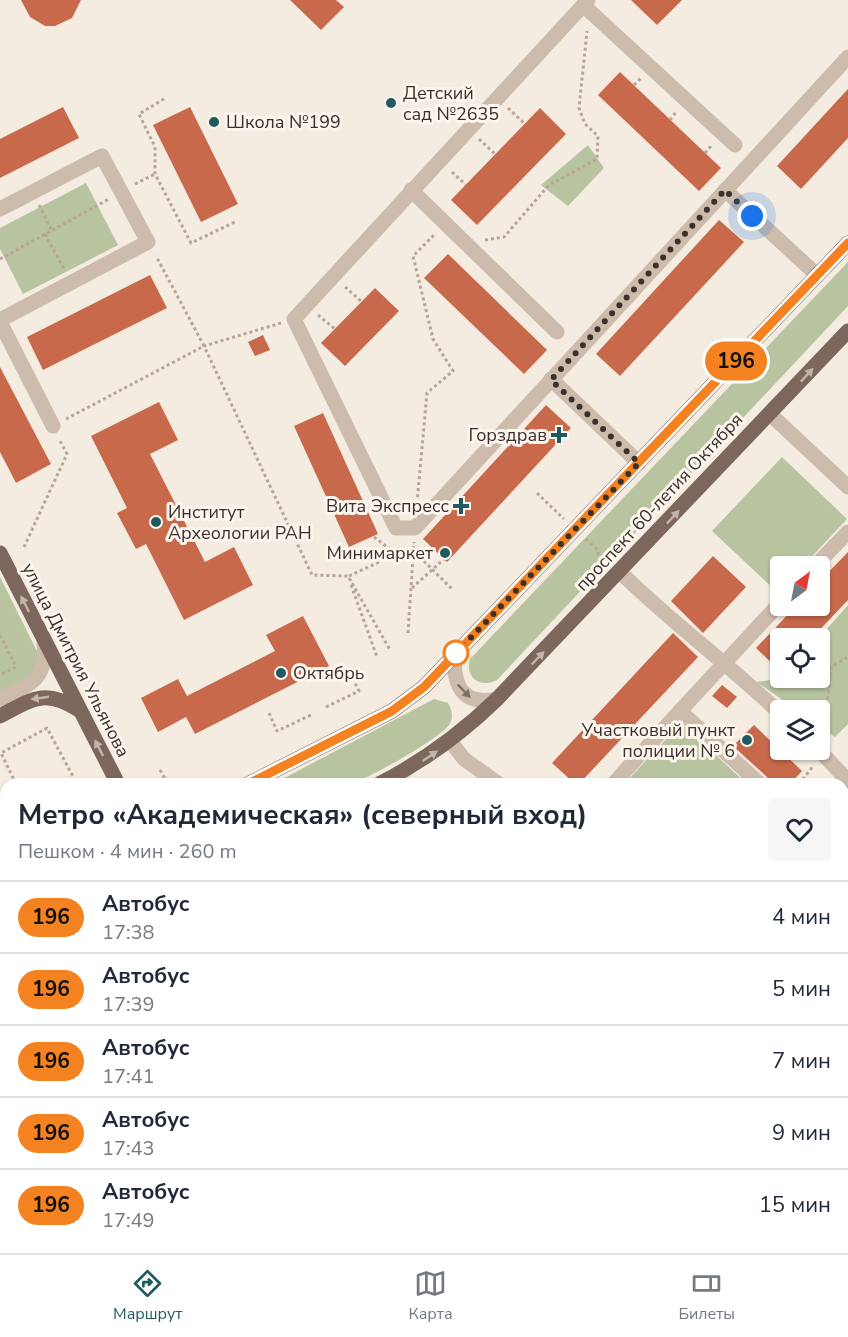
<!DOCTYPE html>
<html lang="ru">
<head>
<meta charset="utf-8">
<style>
  body { margin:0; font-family:"Nunito Sans",sans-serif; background:#f6f6f7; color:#1f2937; height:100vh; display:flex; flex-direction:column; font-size:22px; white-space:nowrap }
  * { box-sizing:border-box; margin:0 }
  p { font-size:20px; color:#747a83 }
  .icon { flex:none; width:33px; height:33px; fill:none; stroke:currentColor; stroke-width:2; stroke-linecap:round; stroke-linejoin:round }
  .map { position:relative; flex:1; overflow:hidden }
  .side { position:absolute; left:0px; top:778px; width:849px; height:476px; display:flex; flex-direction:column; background:#fff; border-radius:18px 18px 0 0; box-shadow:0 2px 4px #0004 }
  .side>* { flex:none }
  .badge { padding:0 12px; border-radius:20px; font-size:21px; line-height:39px }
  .needle { width:39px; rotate:32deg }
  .tools { position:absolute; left:770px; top:556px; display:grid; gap:12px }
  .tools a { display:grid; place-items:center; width:60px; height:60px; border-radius:6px; background:#fff; box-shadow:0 2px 4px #0004; font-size:30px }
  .you { position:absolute; width:30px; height:30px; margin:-15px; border:4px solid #fff; border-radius:50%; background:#1a73e8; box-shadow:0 0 0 9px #1a73e833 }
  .map>.badge { position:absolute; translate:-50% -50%; box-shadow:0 0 0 3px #fff }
  .round { display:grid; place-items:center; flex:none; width:63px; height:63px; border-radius:6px; background:#f6f6f7 }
  .summary { display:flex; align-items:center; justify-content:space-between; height:102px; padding:0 18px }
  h1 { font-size:28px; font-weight:700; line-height:45px }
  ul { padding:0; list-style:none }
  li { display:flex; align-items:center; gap:18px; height:72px; padding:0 18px; border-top:2px solid #e0e1e3 }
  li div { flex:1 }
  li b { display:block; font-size:22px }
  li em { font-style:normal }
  li .badge { min-width:66px; font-weight:700; text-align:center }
  .menu { display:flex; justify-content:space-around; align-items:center; height:84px; border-top:2px solid #e0e1e3; background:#fff; font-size:16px; color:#747a83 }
  .menu a { display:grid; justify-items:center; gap:3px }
  .menu .current { color:#1f5a5e }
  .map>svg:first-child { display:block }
</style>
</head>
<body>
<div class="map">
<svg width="848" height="1253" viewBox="0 0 848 1253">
  <rect width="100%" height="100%" fill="#f4ebe1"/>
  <g fill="#b8c4a0">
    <polygon points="588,145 604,168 568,206 541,185"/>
    <polygon points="86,183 118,245 23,294 0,249 0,228"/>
    <path d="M848,262V306L497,680C481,689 464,677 470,659Z"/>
    <polygon points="782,457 847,519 802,567 780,567 780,590 778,593 712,531"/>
    <polygon points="0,577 39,655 33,675 0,694"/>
    <polygon points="848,605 848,724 835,737 819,726 819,711 798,711 757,682 783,678 819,678 818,639"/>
    <path d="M434,699L448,703C452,711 454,717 449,725C439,739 365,781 349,784C328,789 296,785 273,784Z"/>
    <polygon points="681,723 747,784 624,784"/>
    <polygon points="843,922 848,931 848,968 843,971"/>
    <polygon points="848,1143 848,1209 843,1211 843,1146"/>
    <polygon points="848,1215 848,1253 831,1253 829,1248 843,1248 843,1218"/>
    <polygon points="403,1248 534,1248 523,1253 406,1253"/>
    <polygon points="805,1248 826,1248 829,1253 795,1253"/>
  </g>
  <g fill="#c8694b">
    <polygon points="21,0 81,0 72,18 55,26 45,26 30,17"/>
    <polygon points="290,0 336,0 344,7 321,30"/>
    <polygon points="631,0 682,0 657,25"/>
    <polygon points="620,72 721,168 699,191 598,95"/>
    <polygon points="848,89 848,138 801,189 777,166"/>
    <polygon points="63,107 79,138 0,178 0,139"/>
    <polygon points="190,107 238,204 201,222 153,125"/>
    <polygon points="540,108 566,134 477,225 451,200"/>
    <polygon points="719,220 744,242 620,376 596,354"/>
    <polygon points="448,254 547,350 524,374 424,278"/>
    <polygon points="150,275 167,308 43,370 27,337"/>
    <polygon points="375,288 399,311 345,366 321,343"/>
    <polygon points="263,335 270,350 255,356 248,342"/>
    <polygon points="0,367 51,464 16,483 0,452"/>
    <polygon points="159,402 178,440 150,454 205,562 234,547 253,585 184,620 146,544 136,549 117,513 127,508 91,436"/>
    <polygon points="546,405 571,428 447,562 423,539"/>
    <polygon points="323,413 378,534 349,547 294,426"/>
    <polygon points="848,552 848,600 811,639 780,639 780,671 756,648 796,606 819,606 819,582"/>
    <polygon points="713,556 746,587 703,633 671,601"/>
    <polygon points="303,616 329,666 195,734 186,717 158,732 141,698 178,679 187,696 275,651 266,635"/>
    <polygon points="673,633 698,657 579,784 575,784 552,763"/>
    <polygon points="722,685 737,697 727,708 712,696"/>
    <polygon points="754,725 802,771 790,784 770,784 767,777 733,746"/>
  </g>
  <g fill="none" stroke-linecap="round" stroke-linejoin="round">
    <g stroke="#b9a596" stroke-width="3" stroke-dasharray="3 3" stroke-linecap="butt">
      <polyline points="634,85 641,78"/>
      <polyline points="164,99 139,114 155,147 155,174 191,243 237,221"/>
      <polyline points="508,108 525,124"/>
      <polyline points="670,120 676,112"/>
      <polyline points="479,139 495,154"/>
      <polyline points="705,153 712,145"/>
      <polyline points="452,172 466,185"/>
      <polyline points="135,184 155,174"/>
      <polyline points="39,205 52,231"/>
      <polyline points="45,234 64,269"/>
      <polyline points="485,240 504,237 549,185 597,159 598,136 585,124 579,108 587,31"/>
      <polyline points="0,259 109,199"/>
      <polyline points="345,287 362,302"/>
      <polyline points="318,315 335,329"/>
      <polyline points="281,323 204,346 312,575 348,576 390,650"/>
      <polyline points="66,419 204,346 156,256"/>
      <polyline points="537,493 564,519"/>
      <polyline points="417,503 427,393 453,371 433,339 413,256 436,233"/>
      <polyline points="374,537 396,554 414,551 452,589"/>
      <polyline points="586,539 596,548 603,566"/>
      <polyline points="24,547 67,454 59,439"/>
      <polyline points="349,576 396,554"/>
      <polyline points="351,585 377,657"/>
      <polyline points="412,588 444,559"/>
      <polyline points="408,633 414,542"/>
      <polyline points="0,635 16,667 0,675"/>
      <polyline points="326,707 359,691 349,671"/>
      <polyline points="269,713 277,731 311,715"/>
      <polyline points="824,735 831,667 848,657"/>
      <polyline points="160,770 168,784"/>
      <polyline points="16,784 1,753 47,728 77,784"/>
      <polyline points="799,784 814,765"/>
      <polyline points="0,927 6,939"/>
      <polyline points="843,947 847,951"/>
      <polyline points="843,1180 848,1177"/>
      <polyline points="180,1248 183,1253"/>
      <polyline points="378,1248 381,1253"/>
      <polyline points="776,1248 779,1253"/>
      <polyline points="427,1253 428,1248"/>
    </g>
    <g stroke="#cdbbac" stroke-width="15">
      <polyline points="588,0 294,319 396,528 415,528 848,57"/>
      <polyline points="583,5 735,145"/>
      <polyline points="411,190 557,332"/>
      <polyline points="725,190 817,275"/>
      <polyline points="0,209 102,156 148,242 0,320"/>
      <polyline points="0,322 53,426"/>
      <polyline points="551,379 639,463"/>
      <polyline points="770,414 848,487"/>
      <polyline points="814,567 848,532"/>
      <path d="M620,572C671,622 728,664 780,713"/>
      <path d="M454,657C454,687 463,706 497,699"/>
      <path d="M0,699C30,684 48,680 44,642"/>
      <polyline points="680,711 780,603"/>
      <polyline points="451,742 464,759 499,784"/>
      <polyline points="819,750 848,781"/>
      <polyline points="613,784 680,711 760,784"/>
      <polyline points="843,904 848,913"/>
      <polyline points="843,985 848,982"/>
      <polyline points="843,1119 848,1116"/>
      <polyline points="0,1125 2,1124 6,1132"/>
      <polyline points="66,1248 69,1253"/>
      <polyline points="724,1248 727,1253"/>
      <polyline points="574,1253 584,1248"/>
      <polyline points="657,1253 667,1248"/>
    </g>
    <g stroke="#7d675c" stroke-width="15">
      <polyline points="0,553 118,784"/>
      <path d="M0,716C32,699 45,688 79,710"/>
      <polyline points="248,784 392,711 424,687 848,243"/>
      <path d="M379,784C424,761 461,734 497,699L848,331"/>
      <polyline points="0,839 6,851"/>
      <polyline points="0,910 6,907"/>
      <polyline points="0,979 6,975"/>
      <polyline points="205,1248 207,1253"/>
      <polyline points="351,1248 353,1253"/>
    </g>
  </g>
  <defs><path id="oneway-solid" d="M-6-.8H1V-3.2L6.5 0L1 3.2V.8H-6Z" transform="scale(1.5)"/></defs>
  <g fill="#c2b5ac">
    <use href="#oneway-solid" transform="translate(807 375) rotate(-47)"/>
    <use href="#oneway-solid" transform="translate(673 517) rotate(-47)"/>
    <use href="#oneway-solid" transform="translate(25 604) rotate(-117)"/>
    <use href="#oneway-solid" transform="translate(538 658) rotate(-46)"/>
    <use href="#oneway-solid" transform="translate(40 698) rotate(172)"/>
    <use href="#oneway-solid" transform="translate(99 748) rotate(-117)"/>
    <use href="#oneway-solid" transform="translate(430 756) rotate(-34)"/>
  </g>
  <use fill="#7d6f65" href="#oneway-solid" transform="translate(464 691) rotate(46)"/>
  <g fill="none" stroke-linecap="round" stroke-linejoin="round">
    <g stroke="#fff" stroke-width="14">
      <polyline id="line" points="248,784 392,711 424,687 848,243"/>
    </g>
    <use href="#line" stroke="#f58220" stroke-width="9"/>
    <polyline stroke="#3b302b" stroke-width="6" stroke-dasharray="0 10.8" points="456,653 639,463 551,380 725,190 752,216"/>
  </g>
  <g fill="#1f5a5e" stroke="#fbf5ee" stroke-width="2">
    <circle cx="391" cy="103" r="6"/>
    <circle cx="214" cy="122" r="6"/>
    <path d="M556 426h6v6h6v6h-6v6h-6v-6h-6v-6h6z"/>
    <path d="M458 497h6v6h6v6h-6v6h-6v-6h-6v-6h6z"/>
    <circle cx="156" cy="522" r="6"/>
    <circle cx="445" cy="553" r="6"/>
    <circle cx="281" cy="673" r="6"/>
    <circle cx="747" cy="740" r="6"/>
  </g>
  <circle fill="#fff" stroke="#f58220" stroke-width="3" cx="456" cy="653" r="12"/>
  <g text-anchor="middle" stroke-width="6" stroke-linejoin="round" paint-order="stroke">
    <g font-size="18" fill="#3b302b" stroke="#fbf5ee" text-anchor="start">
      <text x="403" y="99">Детский<tspan x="403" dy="21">сад №2635</tspan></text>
      <text x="226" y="128">Школа №199</text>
      <text x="547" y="441" text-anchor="end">Горздрав</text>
      <text x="449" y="512" text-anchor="end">Вита Экспресс</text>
      <text x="168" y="518">Институт<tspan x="168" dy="21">Археологии РАН</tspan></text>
      <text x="433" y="559" text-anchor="end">Минимаркет</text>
      <text x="293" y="679">Октябрь</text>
      <text x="735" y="736" text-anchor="end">Участковый пункт<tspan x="735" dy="21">полиции № 6</tspan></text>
    </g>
    <g font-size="18" fill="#3b302b" stroke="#fbf5ee">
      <text transform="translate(659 502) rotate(-47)" y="6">проспект 60-летия Октября</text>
      <text transform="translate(76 660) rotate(63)" y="6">улица Дмитрия Ульянова</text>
    </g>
  </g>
</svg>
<div class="tools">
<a><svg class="needle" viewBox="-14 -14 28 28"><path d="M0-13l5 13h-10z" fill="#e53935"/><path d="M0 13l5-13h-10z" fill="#747a83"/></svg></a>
<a><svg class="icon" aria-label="locate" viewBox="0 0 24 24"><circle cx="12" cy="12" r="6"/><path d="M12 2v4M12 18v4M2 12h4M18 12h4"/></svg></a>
<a><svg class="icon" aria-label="layers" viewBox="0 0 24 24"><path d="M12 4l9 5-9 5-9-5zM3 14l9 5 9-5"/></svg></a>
</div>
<div class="you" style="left:752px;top:216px"></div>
<b class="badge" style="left:736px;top:361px;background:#f58220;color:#111">196</b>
<section class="side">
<div class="summary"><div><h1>Метро «Академическая» (северный вход)</h1><p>Пешком · 4 мин · 260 m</p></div><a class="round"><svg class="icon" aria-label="heart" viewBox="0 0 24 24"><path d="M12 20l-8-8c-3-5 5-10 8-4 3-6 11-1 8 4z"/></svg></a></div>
<ul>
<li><span class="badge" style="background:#f58220;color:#111">196</span><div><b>Автобус</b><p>17:38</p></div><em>4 мин</em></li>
<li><span class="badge" style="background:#f58220;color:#111">196</span><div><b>Автобус</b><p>17:39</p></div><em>5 мин</em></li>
<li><span class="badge" style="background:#f58220;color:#111">196</span><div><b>Автобус</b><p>17:41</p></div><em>7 мин</em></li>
<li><span class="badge" style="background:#f58220;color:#111">196</span><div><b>Автобус</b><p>17:43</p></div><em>9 мин</em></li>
<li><span class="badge" style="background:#f58220;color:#111">196</span><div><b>Автобус</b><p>17:49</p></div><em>15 мин</em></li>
</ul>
</section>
</div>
<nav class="menu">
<a class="current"><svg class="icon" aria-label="directions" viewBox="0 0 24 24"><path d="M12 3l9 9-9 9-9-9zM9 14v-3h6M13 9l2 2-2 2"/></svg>Маршрут</a>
<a><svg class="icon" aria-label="map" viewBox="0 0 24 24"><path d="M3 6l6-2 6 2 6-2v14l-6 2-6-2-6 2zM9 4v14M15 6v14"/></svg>Карта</a>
<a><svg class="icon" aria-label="tickets" viewBox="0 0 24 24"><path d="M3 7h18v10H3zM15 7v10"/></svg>Билеты</a>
</nav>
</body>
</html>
